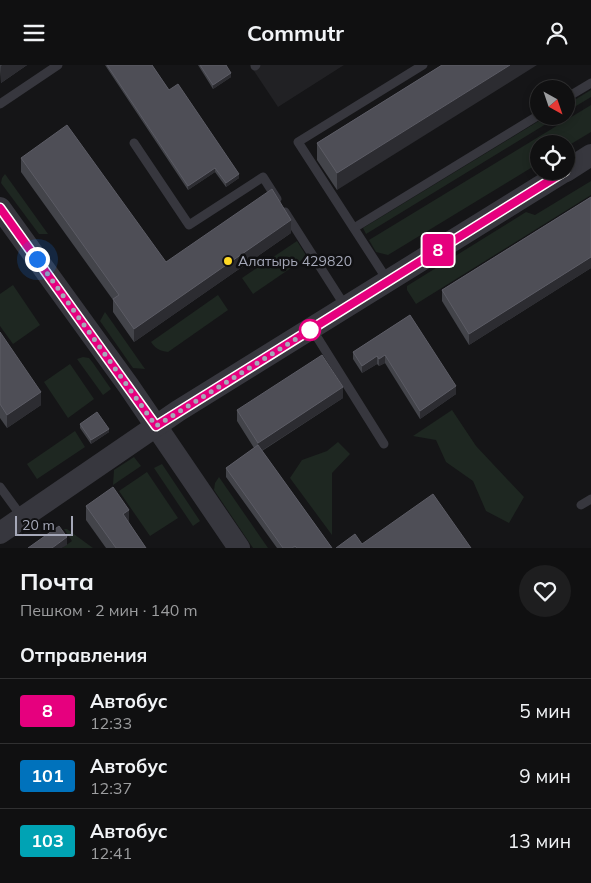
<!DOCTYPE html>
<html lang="ru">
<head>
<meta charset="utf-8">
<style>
  body { margin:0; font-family:Mulish,sans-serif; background:#1e1e1f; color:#f1f3f6; height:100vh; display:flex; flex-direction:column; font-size:19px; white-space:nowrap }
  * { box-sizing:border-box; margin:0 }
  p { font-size:16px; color:#9c9d9f }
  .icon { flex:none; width:28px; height:28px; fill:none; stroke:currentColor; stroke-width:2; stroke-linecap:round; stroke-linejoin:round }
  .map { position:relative; height:483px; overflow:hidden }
  .details { display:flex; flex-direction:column; background:#101011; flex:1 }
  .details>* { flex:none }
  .badge { padding:0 10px; border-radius:4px; font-size:18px; line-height:32px }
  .needle { width:32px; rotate:140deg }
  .fabs { position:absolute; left:530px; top:15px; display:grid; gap:10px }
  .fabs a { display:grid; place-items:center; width:45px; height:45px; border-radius:50%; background:#101011; box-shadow:0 2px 8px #0003,0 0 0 1px #303031; font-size:25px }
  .scale { position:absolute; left:15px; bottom:12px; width:58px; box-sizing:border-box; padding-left:5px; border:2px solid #a5a8b8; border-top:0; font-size:14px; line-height:18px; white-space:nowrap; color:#a5a8b8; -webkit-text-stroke:4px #101012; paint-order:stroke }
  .you { position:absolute; width:25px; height:25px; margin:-12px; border:4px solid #fff; border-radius:50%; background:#1a73e8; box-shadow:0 0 0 8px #1a73e833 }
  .map>.badge { position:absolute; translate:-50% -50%; box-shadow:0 0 0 2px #fff }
  h2 { padding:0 20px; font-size:19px; line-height:45px }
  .round { display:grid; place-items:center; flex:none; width:52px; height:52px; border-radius:26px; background:#1e1e1f }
  .head { display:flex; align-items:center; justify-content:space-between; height:85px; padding:0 20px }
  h1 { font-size:24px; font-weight:700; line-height:38px }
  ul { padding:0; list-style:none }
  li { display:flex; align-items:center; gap:15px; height:65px; padding:0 20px; border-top:1px solid #303031 }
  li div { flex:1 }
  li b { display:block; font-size:19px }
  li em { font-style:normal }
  li .badge { min-width:55px; font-weight:700; text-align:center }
  header { display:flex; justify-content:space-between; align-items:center; height:65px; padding:0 20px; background:#101011; font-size:22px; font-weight:700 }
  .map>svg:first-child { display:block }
</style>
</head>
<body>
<header><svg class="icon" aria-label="menu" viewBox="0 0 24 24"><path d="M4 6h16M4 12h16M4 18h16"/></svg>Commutr<svg class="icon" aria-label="person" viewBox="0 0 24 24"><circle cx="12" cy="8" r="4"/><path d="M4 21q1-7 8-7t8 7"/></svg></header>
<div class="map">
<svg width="591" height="483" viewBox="0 0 591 483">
  <rect width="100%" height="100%" fill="#151517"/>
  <polygon fill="#212124" points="250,0 344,0 278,42"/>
  <g fill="#1e2721">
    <polygon points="591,25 591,32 566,47 566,40"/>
    <polygon points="591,40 591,67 566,82 566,79 539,79 539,98 388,190 376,187 369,175"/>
    <polygon points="547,51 559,51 366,169 363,163"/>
    <polygon points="5,109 48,169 39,169 1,118 2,113"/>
    <polygon points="591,116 591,130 416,239 407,225 407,221 526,147 535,150"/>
    <polygon points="297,176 307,192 253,229 242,213"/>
    <polygon points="13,220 40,260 13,279 0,261 0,229"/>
    <path d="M218,230L228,245L168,287C160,286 156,284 151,277Z"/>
    <polygon points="105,247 145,304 133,303 100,256"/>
    <polygon points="83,292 89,293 93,298 111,324 103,330 77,294"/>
    <polygon points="70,299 94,334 68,353 44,317"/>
    <polygon points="452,345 476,381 524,432 509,458 486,446 473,416 446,397 436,375 413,371"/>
    <polygon points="75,366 85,382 37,414 27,399"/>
    <polygon points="338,377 350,389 332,408 332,470 290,413 302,395 327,386"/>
    <polygon points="134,392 141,401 113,420 114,405"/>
    <polygon points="162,399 200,456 193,461 154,403"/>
    <polygon points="147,407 178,453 150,471 119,426"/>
    <polygon points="219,412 268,483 253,483 214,425 215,418"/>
    <polygon points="64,464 67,464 93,483 62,483 72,476"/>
  </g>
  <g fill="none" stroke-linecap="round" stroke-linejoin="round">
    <g stroke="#37373e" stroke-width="9">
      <polyline points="255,1 256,0"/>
      <polyline points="566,33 591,18"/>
      <polyline points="0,39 58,0"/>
      <polyline points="134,78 189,160 263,112 277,134"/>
      <polyline points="285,147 345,241"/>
      <polyline points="354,163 539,50"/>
      <polyline points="388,216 298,77 423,0"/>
      <polyline points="312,264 384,379"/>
      <polyline points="0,422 22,452"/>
      <polyline points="581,440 591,434"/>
    </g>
    <g stroke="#37373e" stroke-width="22">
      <polyline points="566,106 591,90"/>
      <polyline points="0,143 128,320 239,483"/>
      <polyline points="0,468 178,346 565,106"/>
    </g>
  </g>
  <g fill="#43444a">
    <polygon points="0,0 27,0 1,18"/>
    <polygon points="105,0 152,0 169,25 239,113 226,122 215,107 188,125"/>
    <polygon points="198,0 226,0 231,12 213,24"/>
    <polygon points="442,0 337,125 317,95 317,78"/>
    <polygon points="21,93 166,197 291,168 134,277 113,247 113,235 21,107"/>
    <polygon points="591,132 591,203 469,280 442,236 442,225"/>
    <polygon points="410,250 456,329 420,354 385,298 379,301 377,299 362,308 353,294 353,287"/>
    <polygon points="0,267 41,340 7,363 0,353"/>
    <polygon points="343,333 262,386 332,483 277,483 226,412 226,403 254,383 237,356 237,345"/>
    <polygon points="80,359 109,367 91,379 80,363"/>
    <polygon points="86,441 129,458 146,483 106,483 86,455"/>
  </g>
  <g fill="#2c2c31">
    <polygon points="2,0 27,0 1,18 1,1"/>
    <polygon points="510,0 537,0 337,125 337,108"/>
    <polygon points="231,8 231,12 213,24 213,20"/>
    <polygon points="215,103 215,107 188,125 188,121"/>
    <polygon points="239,109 239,113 226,122 226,118"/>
    <polygon points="291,155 291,168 134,277 134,264"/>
    <polygon points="591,192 591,203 469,280 469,269"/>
    <polygon points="385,290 385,298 379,301 379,294"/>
    <polygon points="377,291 377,299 362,308 362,301"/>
    <polygon points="456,321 456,329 420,354 420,346"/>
    <polygon points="343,322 343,333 258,388 258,378"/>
    <polygon points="41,327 41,340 7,363 7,350"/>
    <polygon points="109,364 109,367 91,379 91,375"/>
    <polygon points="129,445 129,459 123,449"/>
    <polygon points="67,472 67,480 62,483 52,483"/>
  </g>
  <g fill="#4e4e56" stroke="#5c5c65">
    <polygon points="107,0 152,0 169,25 178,19 239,109 226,118 215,103 188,121"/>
    <polygon points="200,0 226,0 231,8 213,20"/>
    <polygon points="442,0 510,0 337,108 317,78"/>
    <polygon points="67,60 166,197 272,124 291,155 134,264 113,234 119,230 21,93"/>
    <polygon points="591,132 591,192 469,269 442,225"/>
    <polygon points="410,250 456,321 420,346 385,290 379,294 377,291 362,301 353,287"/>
    <polygon points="0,267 41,327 7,350 0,339"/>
    <polygon points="322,290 343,322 258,378 237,345"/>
    <polygon points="97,347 109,364 91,375 80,359"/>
    <polygon points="258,380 332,483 297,483 295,481 292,483 283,483 226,403"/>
    <polygon points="113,422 129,445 123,449 146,483 116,483 86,441"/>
    <polygon points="433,429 471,483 336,483 355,469 362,479"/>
    <polygon points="59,461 67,472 52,483 28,483"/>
  </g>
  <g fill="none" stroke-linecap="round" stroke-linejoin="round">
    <g stroke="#fff" stroke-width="11">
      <polyline id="line" points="0,143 156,361 565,106"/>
    </g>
    <use href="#line" stroke="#e6007e" stroke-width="8"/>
    <polyline stroke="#a5a8b8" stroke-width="5" stroke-dasharray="0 9" points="37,194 156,361 312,264 310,265"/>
  </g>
  <circle fill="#ffd925" stroke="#101012" stroke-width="2" cx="228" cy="196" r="5"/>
  <circle fill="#fff" stroke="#e6007e" stroke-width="2.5" cx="310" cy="265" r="10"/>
  <g text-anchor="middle" stroke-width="5" stroke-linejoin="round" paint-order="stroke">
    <g font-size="14" fill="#a5a8b8" stroke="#101012" text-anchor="start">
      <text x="238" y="201">Алатырь 429820</text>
    </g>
  </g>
</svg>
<div class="fabs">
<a><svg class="needle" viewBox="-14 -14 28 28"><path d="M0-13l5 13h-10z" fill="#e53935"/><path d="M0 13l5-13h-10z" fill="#9c9d9f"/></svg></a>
<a><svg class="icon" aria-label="locate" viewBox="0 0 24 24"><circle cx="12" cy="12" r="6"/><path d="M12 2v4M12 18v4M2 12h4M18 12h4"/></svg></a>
</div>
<div class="scale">20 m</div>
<div class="you" style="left:37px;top:194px"></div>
<b class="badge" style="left:438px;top:185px;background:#e6007e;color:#fff">8</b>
</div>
<section class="details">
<div class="head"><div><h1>Почта</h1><p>Пешком · 2 мин · 140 m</p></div><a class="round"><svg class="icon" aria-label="heart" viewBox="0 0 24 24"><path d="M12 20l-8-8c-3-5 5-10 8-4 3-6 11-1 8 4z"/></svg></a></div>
<h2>Отправления</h2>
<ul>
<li><span class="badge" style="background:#e6007e;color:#fff">8</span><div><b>Автобус</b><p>12:33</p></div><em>5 мин</em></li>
<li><span class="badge" style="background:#0072bc;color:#fff">101</span><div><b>Автобус</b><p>12:37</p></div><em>9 мин</em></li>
<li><span class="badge" style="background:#00a3b4;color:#fff">103</span><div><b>Автобус</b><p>12:41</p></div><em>13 мин</em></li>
</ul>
</section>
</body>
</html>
